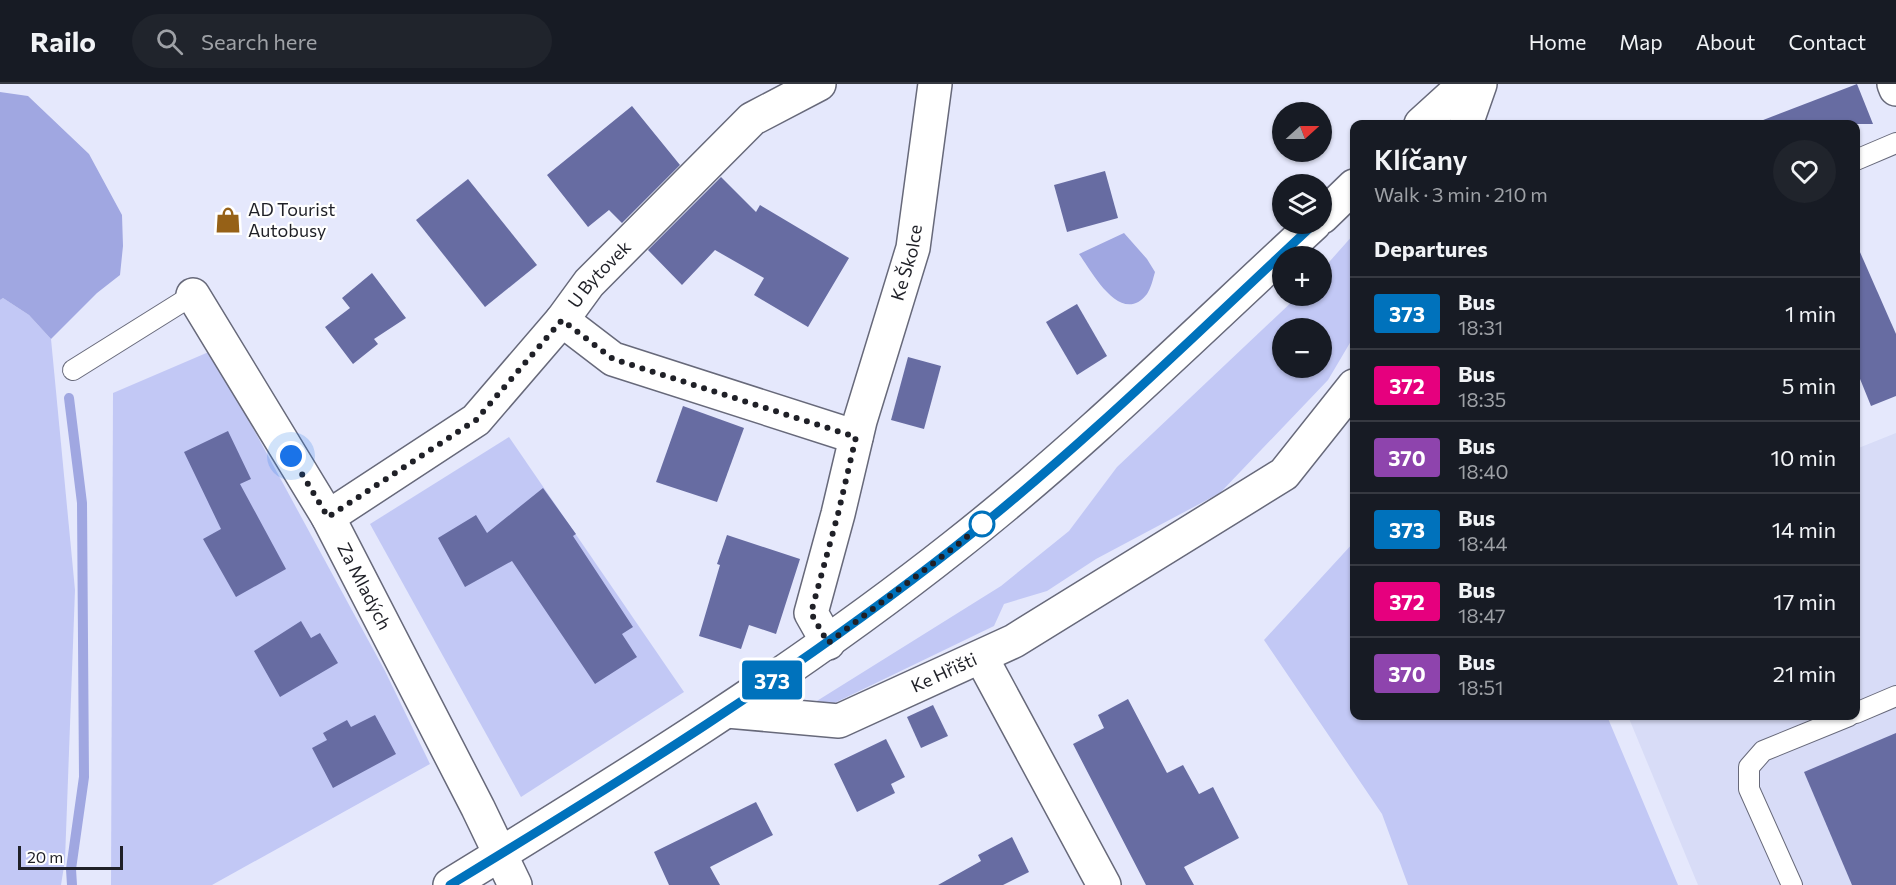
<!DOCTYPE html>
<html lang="en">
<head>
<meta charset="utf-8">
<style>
  body { margin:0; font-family:Commissioner,sans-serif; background:#20242c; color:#f1f3f6; height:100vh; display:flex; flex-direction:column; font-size:22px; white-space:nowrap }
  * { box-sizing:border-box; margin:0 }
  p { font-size:20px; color:#9ea1a6 }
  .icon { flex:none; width:33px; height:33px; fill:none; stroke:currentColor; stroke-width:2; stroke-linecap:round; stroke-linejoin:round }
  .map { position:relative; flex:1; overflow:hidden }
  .details { position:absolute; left:1350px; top:36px; width:510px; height:600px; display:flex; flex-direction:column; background:#171b24; border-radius:12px; box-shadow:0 2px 4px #0004 }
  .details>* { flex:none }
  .badge { padding:0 12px; border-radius:4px; font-size:21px; line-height:39px }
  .needle { width:39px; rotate:69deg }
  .controls { position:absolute; left:1272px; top:18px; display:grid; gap:12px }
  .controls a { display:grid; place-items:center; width:60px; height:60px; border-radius:50%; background:#171b24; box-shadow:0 2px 4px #0004; font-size:30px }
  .scale { position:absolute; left:18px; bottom:15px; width:105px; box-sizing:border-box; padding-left:6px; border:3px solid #1f2027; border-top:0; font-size:16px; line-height:21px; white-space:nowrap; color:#1f2027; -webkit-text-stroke:4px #fff; paint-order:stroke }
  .you { position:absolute; width:30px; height:30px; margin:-15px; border:4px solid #fff; border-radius:50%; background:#1a73e8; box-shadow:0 0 0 9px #1a73e833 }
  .map>.badge { position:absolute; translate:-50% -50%; box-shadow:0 0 0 3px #fff }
  h2 { padding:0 24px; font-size:22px; line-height:54px }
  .round { display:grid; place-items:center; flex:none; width:63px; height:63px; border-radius:32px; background:#20242c }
  .summary { display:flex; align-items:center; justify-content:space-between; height:102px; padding:0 24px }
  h1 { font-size:28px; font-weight:600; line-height:45px }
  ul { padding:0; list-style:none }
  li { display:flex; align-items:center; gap:18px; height:72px; padding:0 24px; border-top:2px solid #363941 }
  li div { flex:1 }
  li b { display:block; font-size:22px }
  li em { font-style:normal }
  li .badge { min-width:66px; font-weight:700; text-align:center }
  header { display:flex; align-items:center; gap:36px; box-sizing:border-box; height:84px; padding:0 30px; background:#171b24; border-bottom:2px solid #363941 }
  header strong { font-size:28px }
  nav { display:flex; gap:33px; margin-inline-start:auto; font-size:21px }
  .search { width:420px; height:54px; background:#20242c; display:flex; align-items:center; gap:15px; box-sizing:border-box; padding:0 21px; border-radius:33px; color:#9ea1a6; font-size:22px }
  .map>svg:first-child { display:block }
</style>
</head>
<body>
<header>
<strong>Railo</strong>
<div class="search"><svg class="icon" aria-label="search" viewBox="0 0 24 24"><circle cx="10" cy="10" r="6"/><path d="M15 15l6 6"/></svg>Search here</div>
<nav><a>Home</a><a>Map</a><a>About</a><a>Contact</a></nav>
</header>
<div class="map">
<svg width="1896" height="801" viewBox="0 0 1896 801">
  <rect width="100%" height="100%" fill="#e5e8fc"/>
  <polygon fill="#d8dcf7" points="1896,349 1896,801 1698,801 1628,632 1856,632 1856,365"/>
  <g fill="#c2c8f5" fill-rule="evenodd">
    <path d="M1354,150V252L1328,296L1220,409L1096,475L1047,507L1004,520L994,542L822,625L812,620L1001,502L1069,447L1117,383L1298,212H1322V186ZM1282,244H1322V284H1282Z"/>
    <polygon points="3,214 29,231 51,255 75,506 65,776 61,801 0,801 0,216"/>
    <polygon points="211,267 385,587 430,680 212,801 111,801 113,309"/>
    <polygon points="509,353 684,608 521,713 370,440"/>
    <polygon points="1354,458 1354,632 1607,632 1678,801 1408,801 1382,730 1264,556"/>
  </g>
  <g fill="#a0a7e1">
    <polygon points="0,8 28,12 89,70 122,131 123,162 120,191 97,209 51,255 29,231 3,214 0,216"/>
    <path d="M1124,149L1147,175L1155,188C1153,195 1151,204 1147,210C1121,243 1092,188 1079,170Z"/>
  </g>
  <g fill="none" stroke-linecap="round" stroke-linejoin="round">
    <polyline stroke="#a0a7e1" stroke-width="10" points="69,314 82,419 84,693 71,785 72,801"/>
  </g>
  <g fill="#676ca2">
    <polygon points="1857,0 1873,40 1759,40 1758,38"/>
    <polygon points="632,22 680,81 622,139 609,126 588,143 547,91"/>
    <polygon points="1105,87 1118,134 1067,148 1054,101"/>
    <polygon points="721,93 756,128 760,121 849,174 808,243 754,211 764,194 715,166 682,201 648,166"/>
    <polygon points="468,95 537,181 485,223 416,136"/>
    <polygon points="1856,159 1896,250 1896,312 1871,322 1856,285"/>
    <polygon points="372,189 406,234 374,255 378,260 353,280 325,243 350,224 342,214"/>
    <polygon points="1077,220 1107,272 1077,291 1046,238"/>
    <polygon points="908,273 941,282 924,345 891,336"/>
    <polygon points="683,322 744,344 717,418 656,398"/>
    <polygon points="228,347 251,395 240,400 286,485 236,513 203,455 221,445 184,368"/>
    <polygon points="543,404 576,450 573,452 633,543 622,550 637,573 595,600 512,477 465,503 438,454 476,431 487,449"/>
    <polygon points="727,451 800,475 776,550 749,541 741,565 699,552 720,481 717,480"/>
    <polygon points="301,537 311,554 320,549 338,579 280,613 254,567"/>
    <polygon points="1128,615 1167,689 1183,681 1199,710 1213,703 1239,754 1184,783 1194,801 1146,801 1073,660 1104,644 1098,631"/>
    <polygon points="933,621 948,652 921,664 907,633"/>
    <polygon points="375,631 396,670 333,704 312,664 327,656 323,649 347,636 351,643"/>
    <polygon points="1896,649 1896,801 1852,801 1804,688"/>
    <polygon points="886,655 905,693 891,700 895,709 857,728 834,680"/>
    <polygon points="756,718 773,751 710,783 720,801 669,801 654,768"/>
    <polygon points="1012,753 1029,788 1003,801 938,801 981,777 978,771"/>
  </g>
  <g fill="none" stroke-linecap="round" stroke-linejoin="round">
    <g stroke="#67697a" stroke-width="22">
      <g id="service">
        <polyline points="1856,76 1896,59"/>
        <polyline points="73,286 193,211"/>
        <polyline points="1856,629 1896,612"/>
        <polyline points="1792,801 1749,705 1749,683 1763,667 1849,632"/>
      </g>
    </g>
    <g stroke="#67697a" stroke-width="36">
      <g id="minor">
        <polyline points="1894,0 1896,5"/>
        <polyline points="1466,40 1480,0"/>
        <path id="s1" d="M193,211L328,433L478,724L515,801"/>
        <polyline points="562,236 613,275 856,353"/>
        <path id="s2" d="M328,433L476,336L562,236L589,199L752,35L819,0"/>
        <path id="s3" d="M828,559L811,529L838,430L860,337L913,164L935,0"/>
        <polyline points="981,573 1104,801"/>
        <path id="s4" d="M727,627L839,637L1014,557L1284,390L1354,302"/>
      </g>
    </g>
    <g stroke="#67697a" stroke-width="36">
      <g id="secondary">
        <polyline points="1421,40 1465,0"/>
        <polyline points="1322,133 1354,102"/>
        <path d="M450,801C623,695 796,588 955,462C1081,363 1196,249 1314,140"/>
      </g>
    </g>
    <use href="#service" stroke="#fff" stroke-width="20"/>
    <use href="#minor" stroke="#fff" stroke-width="33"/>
    <use href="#secondary" stroke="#fff" stroke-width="33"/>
  </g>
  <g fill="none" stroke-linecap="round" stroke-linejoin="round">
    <g stroke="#fff" stroke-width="14">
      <path id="line" d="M450,801C623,696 796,588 956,462C1082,363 1197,249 1314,140"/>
    </g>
    <use href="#line" stroke="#0072bc" stroke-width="9"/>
    <polyline stroke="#1f2027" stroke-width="6" stroke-dasharray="0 10.8" points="291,372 328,433 476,336 562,236 613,275 856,353 838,430 811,529 828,559 956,462 982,440"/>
  </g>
  <defs>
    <g id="shop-bare" transform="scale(2.07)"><path d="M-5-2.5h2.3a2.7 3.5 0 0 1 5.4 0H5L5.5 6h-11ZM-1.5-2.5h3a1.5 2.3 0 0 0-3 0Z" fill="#966117" stroke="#fff" stroke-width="2.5" paint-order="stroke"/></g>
  </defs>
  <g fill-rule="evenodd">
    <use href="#shop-bare" x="228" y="136"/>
  </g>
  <circle fill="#fff" stroke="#0072bc" stroke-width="3" cx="982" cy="440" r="12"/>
  <g text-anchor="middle" stroke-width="4.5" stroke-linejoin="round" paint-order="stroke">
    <g font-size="18" fill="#1f2027" stroke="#fff" text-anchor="start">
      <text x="248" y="132">AD Tourist<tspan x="248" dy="21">Autobusy</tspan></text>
    </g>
    <g font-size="18" fill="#1f2027" stroke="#fff">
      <text dy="6" stroke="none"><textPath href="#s3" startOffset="398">Ke Školce</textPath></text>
      <text dy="6" stroke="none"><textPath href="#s2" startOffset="368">U Bytovek</textPath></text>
      <text dy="6" stroke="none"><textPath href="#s1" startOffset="338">Za Mladých</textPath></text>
      <text dy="6" stroke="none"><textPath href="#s4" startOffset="228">Ke Hřišti</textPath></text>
    </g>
  </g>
</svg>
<div class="controls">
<a><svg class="needle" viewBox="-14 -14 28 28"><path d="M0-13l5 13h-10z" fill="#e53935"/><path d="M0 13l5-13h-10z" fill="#9ea1a6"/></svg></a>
<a><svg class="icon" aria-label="layers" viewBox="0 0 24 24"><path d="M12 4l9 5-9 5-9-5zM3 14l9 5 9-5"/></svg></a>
<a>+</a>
<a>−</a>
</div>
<div class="scale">20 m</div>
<div class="you" style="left:291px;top:372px"></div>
<b class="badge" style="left:772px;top:596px;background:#0072bc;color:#fff">373</b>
<section class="details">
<div class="summary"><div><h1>Klíčany</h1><p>Walk · 3 min · 210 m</p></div><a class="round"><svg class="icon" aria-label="heart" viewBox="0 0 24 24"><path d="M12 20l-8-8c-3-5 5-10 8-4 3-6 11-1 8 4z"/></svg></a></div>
<h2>Departures</h2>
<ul>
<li><span class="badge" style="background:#0072bc;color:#fff">373</span><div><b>Bus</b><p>18:31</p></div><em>1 min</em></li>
<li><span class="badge" style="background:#e6007e;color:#fff">372</span><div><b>Bus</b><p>18:35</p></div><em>5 min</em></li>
<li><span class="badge" style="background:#8e44ad;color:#fff">370</span><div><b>Bus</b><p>18:40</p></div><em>10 min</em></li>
<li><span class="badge" style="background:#0072bc;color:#fff">373</span><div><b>Bus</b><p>18:44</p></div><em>14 min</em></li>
<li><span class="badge" style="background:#e6007e;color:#fff">372</span><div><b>Bus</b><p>18:47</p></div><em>17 min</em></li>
<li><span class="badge" style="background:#8e44ad;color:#fff">370</span><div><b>Bus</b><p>18:51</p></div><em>21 min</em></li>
</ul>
</section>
</div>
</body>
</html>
